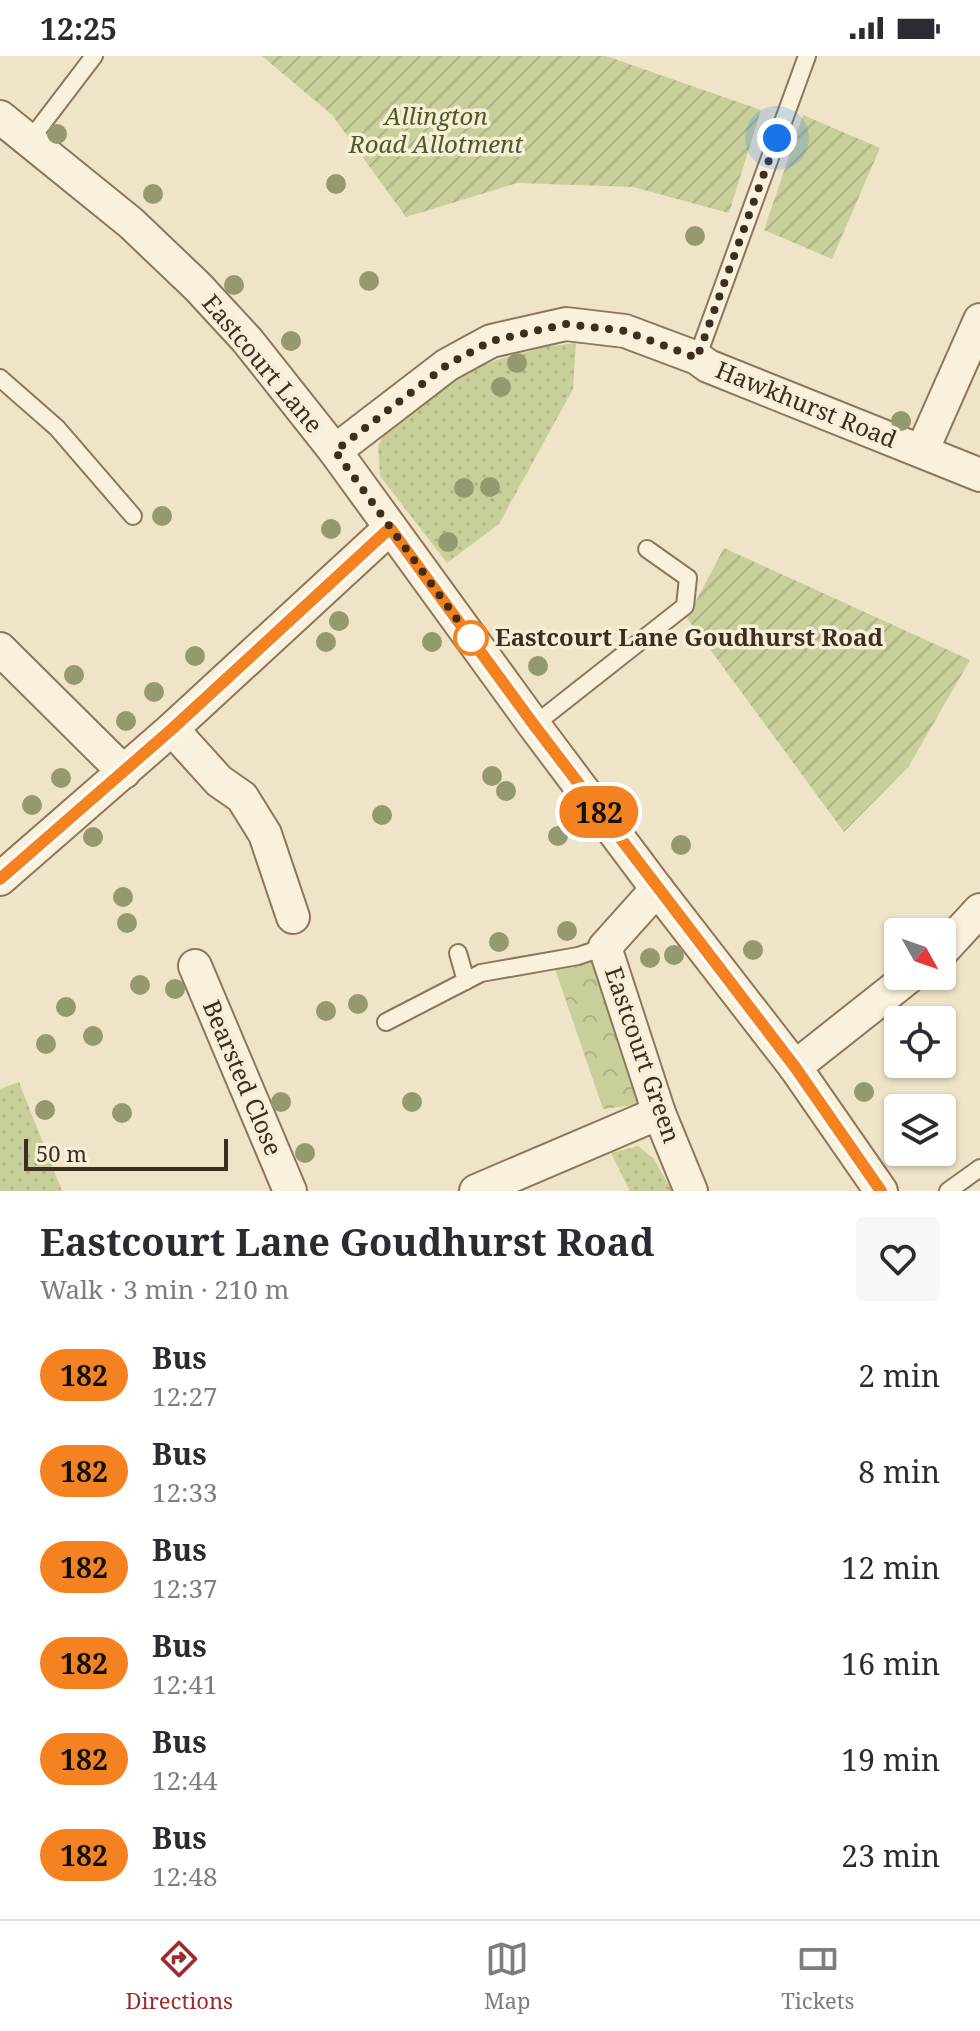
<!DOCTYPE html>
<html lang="en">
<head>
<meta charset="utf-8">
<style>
  body { margin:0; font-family:"Noto Serif",serif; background:#f7f7f7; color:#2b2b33; height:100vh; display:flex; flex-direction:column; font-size:30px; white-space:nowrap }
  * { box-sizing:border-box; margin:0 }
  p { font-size:26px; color:#7c7c81 }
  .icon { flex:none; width:44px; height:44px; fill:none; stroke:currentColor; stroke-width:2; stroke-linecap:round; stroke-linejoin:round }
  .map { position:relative; height:1135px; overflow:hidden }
  .drawer { display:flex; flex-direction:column; background:#fff; flex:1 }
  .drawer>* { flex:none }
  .badge { padding:0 16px; border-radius:26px; font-size:28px; line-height:52px }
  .needle { width:52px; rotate:130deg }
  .fabs { position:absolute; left:884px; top:862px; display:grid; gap:16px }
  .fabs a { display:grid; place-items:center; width:72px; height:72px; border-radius:8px; background:#fff; box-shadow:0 2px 6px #0004; font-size:40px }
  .scale { position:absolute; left:24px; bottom:20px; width:204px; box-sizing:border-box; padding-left:8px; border:4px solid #3d2e20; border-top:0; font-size:22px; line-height:28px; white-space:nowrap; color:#3d2e20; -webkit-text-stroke:6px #f7eed8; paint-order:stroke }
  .you { position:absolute; width:40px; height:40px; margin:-20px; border:6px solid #fff; border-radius:50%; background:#1a73e8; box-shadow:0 0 0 12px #1a73e833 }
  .map>.badge { position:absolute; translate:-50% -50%; box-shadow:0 0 0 4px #fff }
  .round { display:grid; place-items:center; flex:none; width:84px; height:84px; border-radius:8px; background:#f7f7f7 }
  .overview { display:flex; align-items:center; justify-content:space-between; height:136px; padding:0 40px }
  h1 { font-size:38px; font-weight:700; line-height:60px }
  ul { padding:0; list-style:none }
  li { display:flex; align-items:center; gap:24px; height:96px; padding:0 40px }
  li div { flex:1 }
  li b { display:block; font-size:30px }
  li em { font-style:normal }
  li .badge { min-width:88px; font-weight:700; text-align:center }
  .status { display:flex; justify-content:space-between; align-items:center; height:56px; padding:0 40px; background:#fff; direction:ltr }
  .status svg { height:22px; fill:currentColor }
  .dock { display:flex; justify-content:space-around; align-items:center; height:112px; border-top:2px solid #e1e1e2; background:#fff; font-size:22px; color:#7c7c81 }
  .dock a { display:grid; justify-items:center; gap:4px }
  .dock .selected { color:#9e2a2b }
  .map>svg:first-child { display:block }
</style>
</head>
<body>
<div class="status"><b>12:25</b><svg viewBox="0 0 49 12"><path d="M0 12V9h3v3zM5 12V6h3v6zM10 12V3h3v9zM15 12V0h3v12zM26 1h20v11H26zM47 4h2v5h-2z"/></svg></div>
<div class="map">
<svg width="980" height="1135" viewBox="0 0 980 1135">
  <defs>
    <pattern id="grass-dots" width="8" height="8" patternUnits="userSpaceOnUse" patternTransform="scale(2)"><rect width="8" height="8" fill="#c9cf9b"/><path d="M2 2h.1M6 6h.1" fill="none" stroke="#aeb285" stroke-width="1.8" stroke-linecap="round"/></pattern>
    <pattern id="forest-crowns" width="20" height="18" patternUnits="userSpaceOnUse" patternTransform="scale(2)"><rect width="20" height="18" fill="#c9cf9b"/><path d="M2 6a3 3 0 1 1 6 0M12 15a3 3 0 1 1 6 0" fill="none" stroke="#aeb285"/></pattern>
    <pattern id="garden-furrows" width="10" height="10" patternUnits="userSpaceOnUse" patternTransform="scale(2)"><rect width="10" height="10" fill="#c9cf9b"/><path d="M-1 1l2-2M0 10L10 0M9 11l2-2" fill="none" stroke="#aeb285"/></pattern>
  </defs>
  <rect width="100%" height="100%" fill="#f0e4c8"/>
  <g fill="url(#grass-dots)">
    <polygon points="576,287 573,333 499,468 447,507 380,420 378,390 388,372 466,316 497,304 545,291"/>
    <polygon points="19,1026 62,1135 0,1135 0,1033"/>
    <polygon points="638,1090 654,1103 672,1135 630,1135 611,1097"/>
  </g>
  <polygon fill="url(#forest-crowns)" points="600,902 641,1048 603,1053 555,913"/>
  <g fill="url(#garden-furrows)">
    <polygon points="262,0 606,0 761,54 729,157 633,131 517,127 406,161 332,59"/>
    <polygon points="803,59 880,92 832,203 764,174"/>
    <polygon points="724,492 970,604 909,710 844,776 687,562"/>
  </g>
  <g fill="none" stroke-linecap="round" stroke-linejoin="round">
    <g stroke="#8d765c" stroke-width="20">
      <g id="service">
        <polyline points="30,84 94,0"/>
        <polyline points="697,302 807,0"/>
        <polyline points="0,322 57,372 133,460"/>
        <polyline points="534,669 685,550 688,522 647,493"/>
        <polyline points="458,897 466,925"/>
        <polyline points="386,966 481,917 578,900 605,891"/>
        <polyline points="948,1135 980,1112"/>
      </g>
    </g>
    <g stroke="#8d765c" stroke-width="36">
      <g id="minor">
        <polyline points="0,61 131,167 198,231 247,284 335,395 534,669 657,833 795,1011 881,1135"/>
        <polyline points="335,395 447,309 491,285 566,268 625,275 697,302 708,310 980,419"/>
        <polyline points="922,395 980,264"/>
        <polyline points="0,593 124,716"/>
        <polyline points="172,673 219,725 242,741 265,778 293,861"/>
        <polyline points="0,823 172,673 390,472"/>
        <polyline points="657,833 605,891 659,1057 691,1135"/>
        <polyline points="942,895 980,854"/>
        <polyline points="195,910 290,1135"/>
        <polyline points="795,1011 910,920"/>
        <polyline points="476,1135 659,1057"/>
      </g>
    </g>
    <use href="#service" stroke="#faf1dc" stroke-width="16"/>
    <use href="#minor" stroke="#faf1dc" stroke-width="32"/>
  </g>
  <g fill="#96986f">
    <circle cx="57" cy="78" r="10"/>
    <circle cx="336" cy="128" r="10"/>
    <circle cx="153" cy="138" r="10"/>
    <circle cx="695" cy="180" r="10"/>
    <circle cx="369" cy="225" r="10"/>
    <circle cx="234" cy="229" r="10"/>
    <circle cx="291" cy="285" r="10"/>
    <circle cx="517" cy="307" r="10"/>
    <circle cx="501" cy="331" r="10"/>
    <circle cx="901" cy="365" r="10"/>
    <circle cx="490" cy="431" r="10"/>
    <circle cx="464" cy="432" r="10"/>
    <circle cx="162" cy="460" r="10"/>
    <circle cx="331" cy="473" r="10"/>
    <circle cx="448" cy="486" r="10"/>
    <circle cx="339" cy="565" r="10"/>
    <circle cx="326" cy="586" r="10"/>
    <circle cx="432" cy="586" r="10"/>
    <circle cx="195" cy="600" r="10"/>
    <circle cx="538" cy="610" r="10"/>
    <circle cx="74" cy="619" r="10"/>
    <circle cx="154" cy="636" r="10"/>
    <circle cx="126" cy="665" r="10"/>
    <circle cx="492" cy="720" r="10"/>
    <circle cx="61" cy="722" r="10"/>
    <circle cx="506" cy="735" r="10"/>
    <circle cx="32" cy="749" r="10"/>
    <circle cx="382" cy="759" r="10"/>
    <circle cx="558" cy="780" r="10"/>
    <circle cx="93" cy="781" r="10"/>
    <circle cx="681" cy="789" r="10"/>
    <circle cx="123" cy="841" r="10"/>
    <circle cx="127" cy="867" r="10"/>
    <circle cx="567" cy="875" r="10"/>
    <circle cx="499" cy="886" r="10"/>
    <circle cx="753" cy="894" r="10"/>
    <circle cx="674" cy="899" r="10"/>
    <circle cx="650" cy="902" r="10"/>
    <circle cx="140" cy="929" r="10"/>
    <circle cx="175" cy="933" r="10"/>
    <circle cx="358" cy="948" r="10"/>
    <circle cx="66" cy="951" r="10"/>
    <circle cx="326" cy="955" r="10"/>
    <circle cx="93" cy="980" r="10"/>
    <circle cx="46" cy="988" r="10"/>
    <circle cx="864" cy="1036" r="10"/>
    <circle cx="281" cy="1046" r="10"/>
    <circle cx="412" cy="1046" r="10"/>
    <circle cx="45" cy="1054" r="10"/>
    <circle cx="122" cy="1057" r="10"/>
    <circle cx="305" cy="1097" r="10"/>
  </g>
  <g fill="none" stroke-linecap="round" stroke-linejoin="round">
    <g stroke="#fff" stroke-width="18">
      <polyline id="line" points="0,823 172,673 390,472 534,669 795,1011 881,1135"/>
    </g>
    <use href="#line" stroke="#f58220" stroke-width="12"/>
    <polyline stroke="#3d2e20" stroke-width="8" stroke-dasharray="0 14.4" points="471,582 472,584 335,395 447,309 491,285 566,268 625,275 697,302 777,82"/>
  </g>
  <circle fill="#fff" stroke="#f58220" stroke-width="4" cx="471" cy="582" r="16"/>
  <g text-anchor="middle" stroke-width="7" stroke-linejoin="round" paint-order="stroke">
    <g font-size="24" font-style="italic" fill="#4d5a26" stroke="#f7eed8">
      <text x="436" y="69">Allington<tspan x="436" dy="28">Road Allotment</tspan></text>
    </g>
    <g font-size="24" fill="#3d2e20" stroke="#f7eed8">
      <text transform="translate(262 308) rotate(50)" y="8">Eastcourt Lane</text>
      <text transform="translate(806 349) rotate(22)" y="8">Hawkhurst Road</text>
      <text transform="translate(642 999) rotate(71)" y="8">Eastcourt Green</text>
      <text transform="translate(242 1022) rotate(67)" y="8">Bearsted Close</text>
    </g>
    <g font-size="24" font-weight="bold" fill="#3d2e20" stroke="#f7eed8" text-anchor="start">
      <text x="495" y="590">Eastcourt Lane Goudhurst Road</text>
    </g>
  </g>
</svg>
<div class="fabs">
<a><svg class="needle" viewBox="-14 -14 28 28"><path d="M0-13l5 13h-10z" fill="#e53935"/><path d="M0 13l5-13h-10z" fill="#7c7c81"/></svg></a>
<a><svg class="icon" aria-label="locate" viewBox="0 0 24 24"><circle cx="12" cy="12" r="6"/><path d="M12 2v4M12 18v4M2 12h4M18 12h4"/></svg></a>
<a><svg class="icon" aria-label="layers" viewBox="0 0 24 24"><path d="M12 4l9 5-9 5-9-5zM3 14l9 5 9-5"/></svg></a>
</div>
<div class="scale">50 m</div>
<div class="you" style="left:777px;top:82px"></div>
<b class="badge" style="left:599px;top:756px;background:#f58220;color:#111">182</b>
</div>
<section class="drawer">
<div class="overview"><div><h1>Eastcourt Lane Goudhurst Road</h1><p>Walk · 3 min · 210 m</p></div><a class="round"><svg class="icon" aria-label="heart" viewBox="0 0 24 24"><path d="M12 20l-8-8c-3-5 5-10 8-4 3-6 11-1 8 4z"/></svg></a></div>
<ul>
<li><span class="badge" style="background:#f58220;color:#111">182</span><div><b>Bus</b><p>12:27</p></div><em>2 min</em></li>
<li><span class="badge" style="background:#f58220;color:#111">182</span><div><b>Bus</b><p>12:33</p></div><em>8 min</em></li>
<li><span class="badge" style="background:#f58220;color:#111">182</span><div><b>Bus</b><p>12:37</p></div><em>12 min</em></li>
<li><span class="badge" style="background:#f58220;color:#111">182</span><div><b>Bus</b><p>12:41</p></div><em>16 min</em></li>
<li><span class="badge" style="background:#f58220;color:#111">182</span><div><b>Bus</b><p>12:44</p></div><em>19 min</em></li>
<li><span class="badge" style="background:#f58220;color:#111">182</span><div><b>Bus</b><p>12:48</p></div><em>23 min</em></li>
</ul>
</section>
<nav class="dock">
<a class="selected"><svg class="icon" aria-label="directions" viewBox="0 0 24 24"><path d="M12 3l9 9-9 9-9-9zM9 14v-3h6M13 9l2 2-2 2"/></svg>Directions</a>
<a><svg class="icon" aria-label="map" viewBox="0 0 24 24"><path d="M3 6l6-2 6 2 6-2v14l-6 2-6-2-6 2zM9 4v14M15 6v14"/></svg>Map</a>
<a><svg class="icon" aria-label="tickets" viewBox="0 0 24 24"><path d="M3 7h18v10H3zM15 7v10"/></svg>Tickets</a>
</nav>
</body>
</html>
